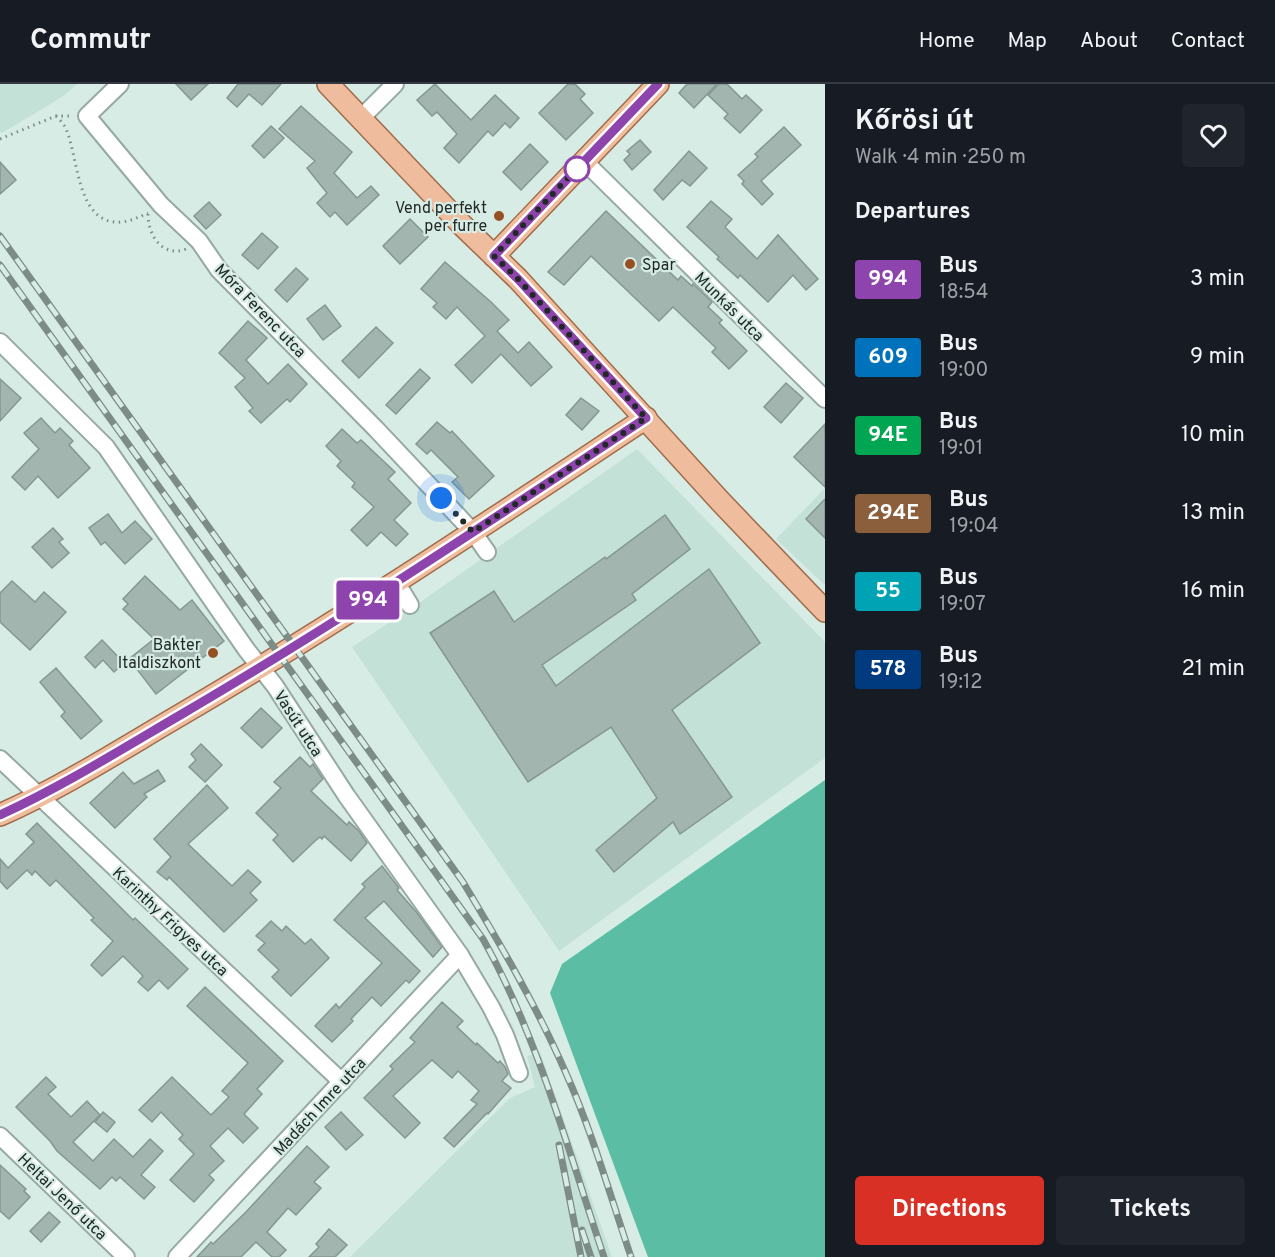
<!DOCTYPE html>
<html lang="en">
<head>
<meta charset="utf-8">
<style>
  body { margin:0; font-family:Overpass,sans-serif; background:#20242c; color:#f1f3f6; height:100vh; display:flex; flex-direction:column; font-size:22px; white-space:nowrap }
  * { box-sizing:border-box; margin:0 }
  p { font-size:20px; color:#9ea1a6 }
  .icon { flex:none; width:33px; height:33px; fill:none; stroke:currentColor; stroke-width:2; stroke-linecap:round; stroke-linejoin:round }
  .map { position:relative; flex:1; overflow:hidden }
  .panel { display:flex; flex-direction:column; background:#171b24; width:450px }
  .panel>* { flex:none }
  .badge { padding:0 12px; border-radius:4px; font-size:21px; line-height:39px }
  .you { position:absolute; width:30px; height:30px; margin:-15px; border:4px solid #fff; border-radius:50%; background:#1a73e8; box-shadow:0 0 0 9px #1a73e833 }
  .map>.badge { position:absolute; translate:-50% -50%; box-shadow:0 0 0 3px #fff }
  h2 { padding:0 30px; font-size:22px; line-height:54px }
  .round { display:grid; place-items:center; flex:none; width:63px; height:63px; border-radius:6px; background:#20242c }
  .head { display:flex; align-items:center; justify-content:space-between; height:102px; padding:0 30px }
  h1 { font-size:28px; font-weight:700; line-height:45px }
  .action { display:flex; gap:12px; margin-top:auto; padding:12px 30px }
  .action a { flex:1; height:69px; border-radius:6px; background:#d93025; color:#fff; font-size:24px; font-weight:700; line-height:69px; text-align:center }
  .action a+a { background:#20242c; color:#f1f3f6 }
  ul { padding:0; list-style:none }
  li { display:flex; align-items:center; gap:18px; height:78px; padding:0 30px }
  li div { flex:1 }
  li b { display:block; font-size:22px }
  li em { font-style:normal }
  li .badge { min-width:66px; font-weight:700; text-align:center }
  header { display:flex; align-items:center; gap:36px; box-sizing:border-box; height:84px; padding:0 30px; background:#171b24; border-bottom:2px solid #363941 }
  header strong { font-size:28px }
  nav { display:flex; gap:33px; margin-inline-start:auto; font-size:21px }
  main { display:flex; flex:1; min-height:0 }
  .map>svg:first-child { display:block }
</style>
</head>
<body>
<header>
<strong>Commutr</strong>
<nav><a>Home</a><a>Map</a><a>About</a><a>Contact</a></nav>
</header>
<main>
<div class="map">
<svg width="825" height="1173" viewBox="0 0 825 1173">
  <rect width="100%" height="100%" fill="#d7ece5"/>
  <g fill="#c4e1d8">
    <polygon points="0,0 77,0 62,13 2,49 0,47"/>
    <polygon points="637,365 825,558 825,674 559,867 352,563 415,522"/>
    <polygon points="825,404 825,501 776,455"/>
    <polygon points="540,968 612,1173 350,1173 510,1014 535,1003 527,972"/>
  </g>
  <polygon fill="#5bbea4" points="825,696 825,1173 648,1173 550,909 562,880"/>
  <g fill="#a2b5af" stroke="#849791" stroke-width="1.5">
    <polygon points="176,0 208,0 191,16"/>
    <polygon points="238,0 281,0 262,21 249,10 237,23 227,14"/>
    <polygon points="435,0 471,36 495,11 519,34 510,44 505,39 493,52 488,47 459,79 444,64 457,50 437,28 432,32 417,16"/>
    <polygon points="568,0 575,0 585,10 580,15 593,29 566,56 539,29"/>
    <polygon points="687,0 717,0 694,24 679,9"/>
    <polygon points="719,0 727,0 742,15 746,11 762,26 740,49 724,34 728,30 708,11"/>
    <polygon points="301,22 352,68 334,89 357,114 371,102 379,111 347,141 335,128 330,133 317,119 327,109 307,84 315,77 279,45"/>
    <polygon points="271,42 284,54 264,74 252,62"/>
    <polygon points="784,43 801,61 761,97 773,110 762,121 742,100 744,97 738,91 758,73 755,70"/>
    <polygon points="640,56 651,68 632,86 624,76 630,70 627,67"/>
    <polygon points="530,60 548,78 521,106 503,88"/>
    <polygon points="689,67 707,84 690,102 682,96 663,116 654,106"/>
    <polygon points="0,78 16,96 0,110"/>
    <polygon points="711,117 732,135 725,143 757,175 778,151 818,195 806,206 793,191 768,218 740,191 738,194 717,175 719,173 687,143"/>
    <polygon points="209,118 221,131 206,145 194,132"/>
    <polygon points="606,127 678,196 681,192 692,202 693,200 712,218 708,223 722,236 719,239 747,267 729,285 712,268 716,264 673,223 659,237 591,172 564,201 548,188"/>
    <polygon points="410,135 428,153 400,180 383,162"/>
    <polygon points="262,149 278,163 258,185 242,171"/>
    <polygon points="445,178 491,218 509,236 497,247 518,269 529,258 552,283 531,302 501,270 472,299 455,281 485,252 457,223 446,235 433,223 437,219 421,205"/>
    <polygon points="296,184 308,195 287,218 275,206"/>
    <polygon points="325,221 341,242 323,256 307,235"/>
    <polygon points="248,237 267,254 246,276 268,300 288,280 307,300 290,318 287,315 261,339 249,327 253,324 235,303 245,294 219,269"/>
    <polygon points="376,243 393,259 359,294 342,277"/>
    <polygon points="420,285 430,294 396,330 386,321"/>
    <polygon points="0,295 21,314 0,337"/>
    <polygon points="786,299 803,314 781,339 764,323"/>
    <polygon points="581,314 599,327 582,346 566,331"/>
    <polygon points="41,334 55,349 60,344 73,357 69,361 90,384 58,414 38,392 25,406 12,393 39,365 24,349"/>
    <polygon points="437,338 450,349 452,347 494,392 469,415 452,398 458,393 431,366 427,370 416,360"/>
    <polygon points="825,340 825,403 794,373"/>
    <polygon points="342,345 357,359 361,356 395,388 388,395 411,419 394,436 408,450 396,462 381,448 367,462 351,446 374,423 352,403 355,399 337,382 341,377 326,362"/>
    <polygon points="825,415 825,454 806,435"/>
    <polygon points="108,430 122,449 135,437 152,455 125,480 105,458 101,461 89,444"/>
    <polygon points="665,431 690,465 632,510 636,516 542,581 556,602 709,485 760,559 672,626 732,713 680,750 673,738 614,788 596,766 657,714 611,643 528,698 430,549 494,507 514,538 605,473 606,475"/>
    <polygon points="53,444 63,455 59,458 69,469 52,484 32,463"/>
    <polygon points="145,492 180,526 192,516 224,557 156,610 129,575 154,555 123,525 128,520 123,515"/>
    <polygon points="12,497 35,518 44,508 66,528 30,566 0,538 0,509"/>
    <polygon points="102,556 124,579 114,588 103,576 95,584 85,573"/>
    <polygon points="56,584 102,637 81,655 61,632 65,628 40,598"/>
    <polygon points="261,624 282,644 262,664 241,644"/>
    <polygon points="201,660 222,681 205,698 189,683 196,676 191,670"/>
    <polygon points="300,673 310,683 313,680 323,695 311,707 347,741 349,738 359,747 367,759 351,777 324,752 322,755 320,753 315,757 293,778 273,756 278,751 256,729 281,704 274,698"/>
    <polygon points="158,686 165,697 144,710 147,713 115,744 90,719 123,688 134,700"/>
    <polygon points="207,701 228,724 188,760 232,802 248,786 261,798 250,809 257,816 224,848 169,793 167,796 157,788 171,773 154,755"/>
    <polygon points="37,739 133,836 135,834 188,885 168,905 159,896 148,907 138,898 143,892 123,872 102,892 91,881 113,857 91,836 94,834 56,796 50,802 35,787 32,791 27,786 7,805 0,797 0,775 8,784 34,758 26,750"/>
    <polygon points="382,782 399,804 397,806 418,830 442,863 433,873 384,817 365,834 420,887 409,899 406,896 381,922 372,913 351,935 353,937 332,958 315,942 336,920 339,924 382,879 334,836 365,803 362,800"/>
    <polygon points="271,837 282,847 286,842 305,860 311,855 329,874 291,912 272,893 279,886 258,866 265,859 256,852"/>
    <polygon points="205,903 283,977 257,1005 262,1010 244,1030 258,1044 243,1059 228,1044 210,1062 224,1077 209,1091 214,1096 194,1118 170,1096 194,1070 179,1055 183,1051 161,1028 152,1038 139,1026 172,993 211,1031 229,1013 222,1007 248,979 187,922"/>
    <polygon points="442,918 463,937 457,943 476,961 477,959 498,979 500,977 505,983 508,990 502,997 511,1004 488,1030 487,1029 454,1063 444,1054 477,1020 471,1016 479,1007 458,987 452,994 432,976 393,1012 420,1039 405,1054 364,1014 393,985 390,982 415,958 410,954"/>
    <polygon points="46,993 56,1003 48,1010 71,1033 87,1017 100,1031 73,1058 93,1077 114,1055 133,1073 150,1055 163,1067 141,1091 155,1103 144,1115 120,1093 116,1097 112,1093 100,1105 57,1067 50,1057 16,1023"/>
    <polygon points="103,1028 115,1038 107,1048 95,1038"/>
    <polygon points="341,1028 363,1051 346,1066 325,1043"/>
    <polygon points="307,1062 329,1083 314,1098 321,1104 296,1131 288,1124 267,1148 286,1166 279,1173 272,1173 256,1158 241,1173 197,1173 211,1158 213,1160 246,1128"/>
    <polygon points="0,1081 26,1105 24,1107 30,1113 9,1135 0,1127"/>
    <polygon points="49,1128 60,1138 41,1158 30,1147"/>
    <polygon points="329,1145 347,1161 335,1173 309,1173 319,1163 316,1160"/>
  </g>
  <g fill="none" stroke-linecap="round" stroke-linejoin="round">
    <g stroke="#96a9a3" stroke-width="20">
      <g id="minor">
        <polyline points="120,0 87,32 161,121 199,157 219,186 376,345 473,448 487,468"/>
        <polyline points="360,35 395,0"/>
        <polyline points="584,77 825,315"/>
        <polyline points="0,258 106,363 246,565 275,602 346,711 460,871 491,923 505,951 519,989"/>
        <polyline points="396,498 410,521"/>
        <polyline points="0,675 342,998"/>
        <polyline points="0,1052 126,1173"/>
        <polyline points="177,1173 460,871"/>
      </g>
    </g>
    <g stroke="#a06c4a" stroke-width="24">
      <g id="major">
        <polyline points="328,0 463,142 518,195 720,417 825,527"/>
        <polyline points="494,172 658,0"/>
        <path d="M0,731C63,703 122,665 182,630C341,537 493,435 646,334"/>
      </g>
    </g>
    <g stroke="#7e8d88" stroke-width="3" stroke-dasharray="1.5 4.5" stroke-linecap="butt">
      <path d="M56,32C59,35 63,39 65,43C79,70 75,142 122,138C131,137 139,133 148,129"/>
      <polyline points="0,55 56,32 72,32"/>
      <path d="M148,130C148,152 163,174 186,165"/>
    </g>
    <use href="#minor" stroke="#fff" stroke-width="16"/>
    <use href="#major" stroke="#efbc9e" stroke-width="21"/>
    <g stroke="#7d8c87" stroke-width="7">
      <g id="rail">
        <path d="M0,152L463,798C500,860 536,921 565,987C592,1047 610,1111 631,1173"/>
        <path d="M0,181L483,855C538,953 568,1066 604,1173"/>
        <polyline points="559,1061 581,1173"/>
        <polyline points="582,1146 591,1173"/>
      </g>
    </g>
    <use href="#rail" stroke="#d7ece5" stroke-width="4.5" stroke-dasharray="14" stroke-linecap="butt"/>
  </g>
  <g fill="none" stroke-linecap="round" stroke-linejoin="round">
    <g stroke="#fff" stroke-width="14">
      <path id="line" d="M0,731C63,702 122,665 182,630C341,537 493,435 646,334L518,195L494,172L658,0"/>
    </g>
    <use href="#line" stroke="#8e44ad" stroke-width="9"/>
    <polyline stroke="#212926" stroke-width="6" stroke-dasharray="0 10.8" points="441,414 473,448 646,334 518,195 494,172 584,77 577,85"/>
  </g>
  <circle fill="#fff" stroke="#8e44ad" stroke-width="3" cx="577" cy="85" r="12"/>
  <g fill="#955124" stroke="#d7ece5" stroke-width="2">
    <circle cx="499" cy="132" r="6"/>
    <circle cx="630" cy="180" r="6"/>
    <circle cx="213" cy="569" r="6"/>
  </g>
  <g text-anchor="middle" stroke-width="4.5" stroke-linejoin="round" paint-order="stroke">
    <g font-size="16" fill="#212926" stroke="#d7ece5" text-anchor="end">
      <text x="487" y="129">Vend perfekt<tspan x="487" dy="18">per furre</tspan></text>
      <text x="642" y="186" text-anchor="start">Spar</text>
      <text x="201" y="566">Bakter<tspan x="201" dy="18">Italdiszkont</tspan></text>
    </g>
    <g font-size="16" fill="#212926" stroke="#d7ece5">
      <text transform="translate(730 222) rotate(45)" y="6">Munkás utca</text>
      <text transform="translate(261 226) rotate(46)" y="6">Móra Ferenc utca</text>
      <text transform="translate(299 639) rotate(57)" y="6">Vasút utca</text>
      <text transform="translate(171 837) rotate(43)" y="6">Karinthy Frigyes utca</text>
      <text transform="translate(319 1022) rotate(-47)" y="6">Madách Imre utca</text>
      <text transform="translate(63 1112) rotate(44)" y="6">Heltai Jenő utca</text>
    </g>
  </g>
</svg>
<div class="you" style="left:441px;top:414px"></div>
<b class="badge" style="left:368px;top:516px;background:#8e44ad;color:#fff">994</b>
</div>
<section class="panel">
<div class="head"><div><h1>Kőrösi út</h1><p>Walk · 4 min · 250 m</p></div><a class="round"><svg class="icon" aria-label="heart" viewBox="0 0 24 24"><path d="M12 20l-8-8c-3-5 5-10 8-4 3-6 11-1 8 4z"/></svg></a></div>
<h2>Departures</h2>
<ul>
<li><span class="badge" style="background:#8e44ad;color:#fff">994</span><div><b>Bus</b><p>18:54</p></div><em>3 min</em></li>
<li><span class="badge" style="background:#0072bc;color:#fff">609</span><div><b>Bus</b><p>19:00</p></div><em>9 min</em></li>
<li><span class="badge" style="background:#00a651;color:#fff">94E</span><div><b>Bus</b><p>19:01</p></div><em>10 min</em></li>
<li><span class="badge" style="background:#8b5e3c;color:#fff">294E</span><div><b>Bus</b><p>19:04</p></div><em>13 min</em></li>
<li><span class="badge" style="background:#00a3b4;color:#fff">55</span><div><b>Bus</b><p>19:07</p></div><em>16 min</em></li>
<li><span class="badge" style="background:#003b80;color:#fff">578</span><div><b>Bus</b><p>19:12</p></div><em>21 min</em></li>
</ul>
<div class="action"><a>Directions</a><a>Tickets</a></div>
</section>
</main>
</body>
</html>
